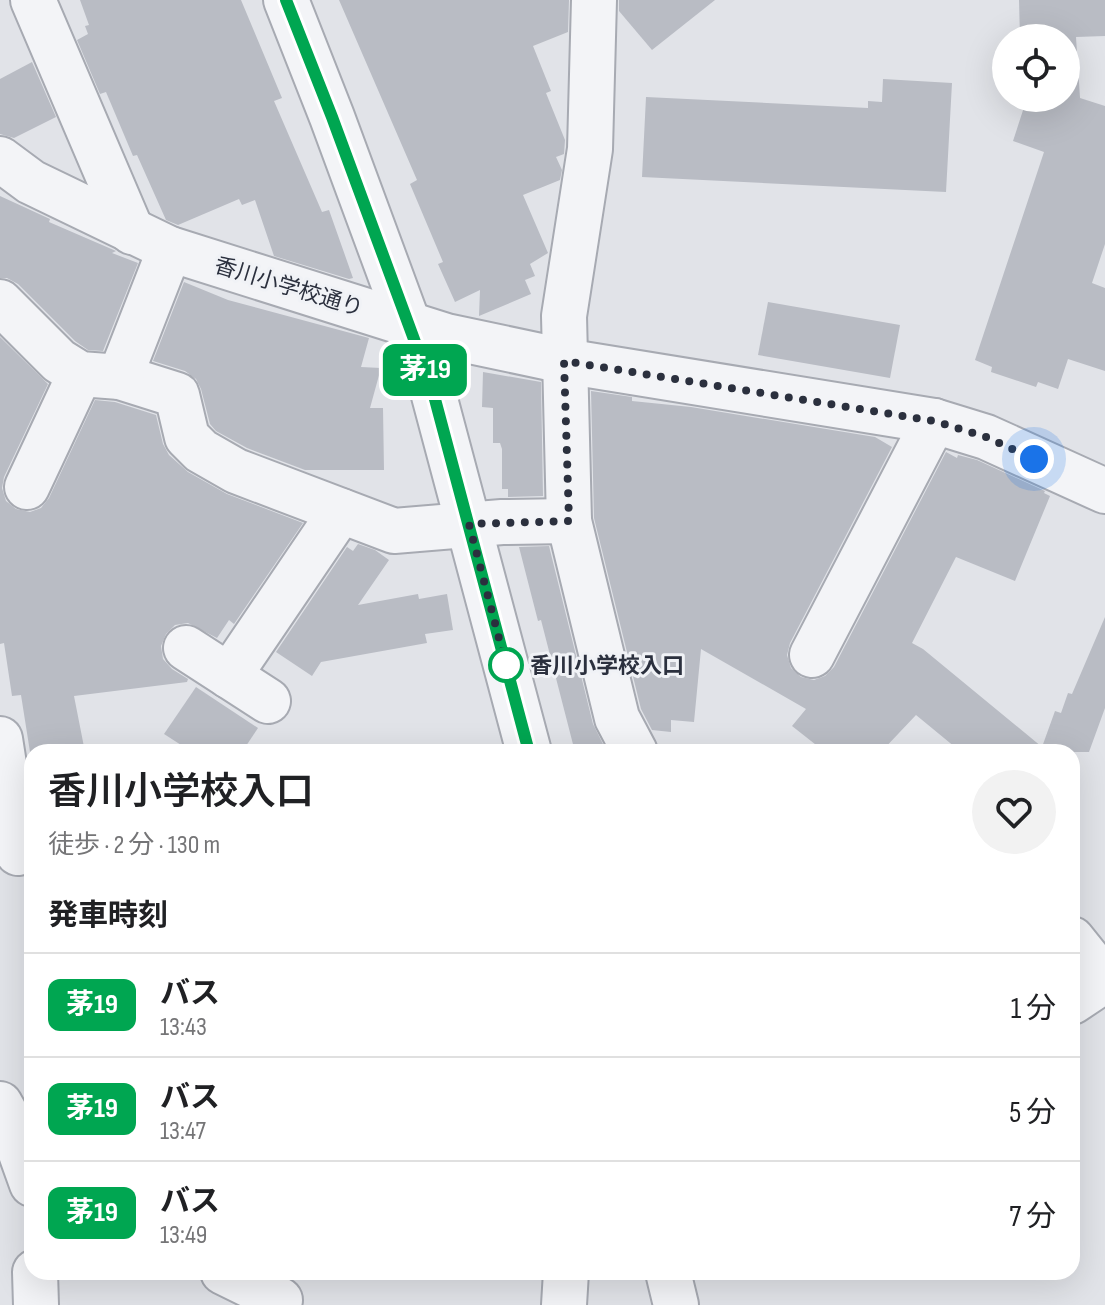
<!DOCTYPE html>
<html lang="ja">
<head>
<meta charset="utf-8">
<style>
  body { margin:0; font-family:"Sofia Sans Condensed","Noto Sans JP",sans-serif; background:#f2f2f2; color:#202124; height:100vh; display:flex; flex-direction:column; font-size:30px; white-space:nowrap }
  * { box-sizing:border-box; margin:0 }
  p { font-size:26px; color:#757577 }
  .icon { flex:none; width:44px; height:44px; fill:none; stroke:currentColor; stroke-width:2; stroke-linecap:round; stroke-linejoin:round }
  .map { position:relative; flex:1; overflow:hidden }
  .sheet { position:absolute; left:24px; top:744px; width:1056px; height:536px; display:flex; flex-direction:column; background:#fff; border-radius:24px; box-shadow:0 8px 32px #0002 }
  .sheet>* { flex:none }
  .badge { padding:0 16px; border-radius:12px; font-size:28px; line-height:52px }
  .fabs { position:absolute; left:992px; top:24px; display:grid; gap:16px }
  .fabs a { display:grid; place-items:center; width:88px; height:88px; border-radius:50%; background:#fff; box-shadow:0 8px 32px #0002; font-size:40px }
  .you { position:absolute; width:40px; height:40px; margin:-20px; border:6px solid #fff; border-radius:50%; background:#1a73e8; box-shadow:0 0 0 12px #1a73e833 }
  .map>.badge { position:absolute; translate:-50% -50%; box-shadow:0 0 0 4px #fff }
  h2 { padding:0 24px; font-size:30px; line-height:72px }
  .round { display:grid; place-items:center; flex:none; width:84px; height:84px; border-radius:42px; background:#f2f2f2 }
  .overview { display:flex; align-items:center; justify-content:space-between; height:136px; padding:0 24px }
  h1 { font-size:38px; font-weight:600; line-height:60px }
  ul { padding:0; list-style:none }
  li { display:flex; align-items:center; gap:24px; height:104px; padding:0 24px; border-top:2px solid #e0e0e0 }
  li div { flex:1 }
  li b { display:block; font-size:30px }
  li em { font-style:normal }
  li .badge { min-width:88px; font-weight:700; text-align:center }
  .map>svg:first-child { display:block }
</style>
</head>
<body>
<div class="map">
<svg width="1105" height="1305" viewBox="0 0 1105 1305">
  <rect width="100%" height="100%" fill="#e1e3e8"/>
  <g fill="#b9bcc4">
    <polygon points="80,0 241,0 282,98 274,101 322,212 329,210 353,278 349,279 274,256 255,200 242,205 239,199 178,225 166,220 137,155 133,156 106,92 100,94 77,40 88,34 85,26 89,25"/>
    <polygon points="339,0 569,0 568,32 533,46 551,91 546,93 565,140 564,154 556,157 562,170 560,180 523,195 548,253 530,264 535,276 525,280 531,294 479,316 480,290 455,302 438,264 443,262 410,184 417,180"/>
    <polygon points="619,0 715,0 652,50 619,11"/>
    <polygon points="1019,0 1105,0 1105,36 1076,37 1080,98 1105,106 1105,244 1092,283 1105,288 1105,371 1068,359 1058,389 1038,382 1036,387 991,372 992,367 975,360 1044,152 1013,141 1027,98 1066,98 1066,38 1020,38"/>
    <polygon points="32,62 56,117 14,138 0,134 0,79"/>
    <polygon points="883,79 952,83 946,192 642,177 646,97 868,108 868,101 882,102"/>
    <polygon points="0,196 50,219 49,222 116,251 112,253 138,263 103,351 88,350 75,341 18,284 7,278 0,278"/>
    <polygon points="184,282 228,300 369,338 361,367 381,368 370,408 383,408 384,470 305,470 247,448 216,431 210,424 201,389 196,379 185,371 153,361"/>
    <polygon points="768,302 900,325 890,378 758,355"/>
    <polygon points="0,337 48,384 4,477 2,488 6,501 16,509 30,512 41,508 49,498 95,400 115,402 156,415 163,444 169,455 188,472 227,494 303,523 234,624 229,620 217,638 188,623 175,625 166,634 161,646 163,659 172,669 188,679 187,682 74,696 85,752 30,752 21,695 12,696 4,643 0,644"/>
    <polygon points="483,372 541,382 543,496 508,497 508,489 502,489 502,449 500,443 493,443 493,408 482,407"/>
    <polygon points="591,391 632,397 632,401 691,407 875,437 892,447 790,643 787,655 791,668 801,677 814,680 825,676 834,667 946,452 957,458 958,455 977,460 1045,491 1044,493 1050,496 1015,581 956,557 912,643 923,649 1042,747 1055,711 1061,713 1068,693 1072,694 1105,617 1105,708 1089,752 961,752 916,715 881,752 825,752 792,726 806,709 701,649 694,722 671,720 671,732 652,730 641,709 594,518"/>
    <polygon points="358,544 375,550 389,560 358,605 418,594 419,599 447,594 453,630 425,634 427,643 321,662 312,676 276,652 347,547 353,551"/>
    <polygon points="549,546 593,724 607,752 575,752 541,620 538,621 519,547"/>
    <polygon points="196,687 258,728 242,752 192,752 164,734"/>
  </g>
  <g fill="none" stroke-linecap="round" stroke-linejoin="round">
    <g stroke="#a7aab2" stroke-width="48">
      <g id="minor">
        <polyline points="33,0 132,232"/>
        <polyline points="286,0 332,117 432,388 529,752"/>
        <polyline points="594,0 590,149 564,316 569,521 617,718 635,752"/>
        <polyline points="0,159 31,182 170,249 446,336 564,361 934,421 986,437 1105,491"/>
        <polyline points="0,302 59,361 80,374 120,377 177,395 187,437 201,451 236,471 394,531 502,522 569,521"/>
        <polyline points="120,377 170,249"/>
        <polyline points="27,487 80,374"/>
        <polyline points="186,648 268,701"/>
        <polyline points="812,655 934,421"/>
        <polyline points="229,676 341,511"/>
        <polyline points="0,739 18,853"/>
        <polyline points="1072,939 1105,980"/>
        <polyline points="1072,1002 1105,980"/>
        <polyline points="0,1104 9,1120 32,1184"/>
        <polyline points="35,1272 36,1305"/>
        <polyline points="223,1272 280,1300 278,1305"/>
        <polyline points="668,1272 676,1305"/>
        <polyline points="564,1305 566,1272"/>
      </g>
    </g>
    <use href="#minor" stroke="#f3f4f7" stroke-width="44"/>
  </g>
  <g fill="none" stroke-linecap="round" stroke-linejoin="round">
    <g stroke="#fff" stroke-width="18">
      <polyline id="line" points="286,0 332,117 432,388 529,752"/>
    </g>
    <use href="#line" stroke="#00a651" stroke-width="12"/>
    <polyline stroke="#2b303e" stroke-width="8" stroke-dasharray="0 14.4" points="506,665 469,524 569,521 564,361 934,421 986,437 1034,459"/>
  </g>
  <circle fill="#fff" stroke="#00a651" stroke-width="4" cx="506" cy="665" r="16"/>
  <g text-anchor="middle" stroke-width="6" stroke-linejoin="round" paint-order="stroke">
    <g font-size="22" fill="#2b303e" stroke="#f0f2f6">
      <text transform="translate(289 286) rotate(17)" y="8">香川小学校通り</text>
    </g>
    <g font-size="22" font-weight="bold" fill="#2b303e" stroke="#f0f2f6" text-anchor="start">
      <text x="530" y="673">香川小学校入口</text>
    </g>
  </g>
</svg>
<div class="fabs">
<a><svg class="icon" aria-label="locate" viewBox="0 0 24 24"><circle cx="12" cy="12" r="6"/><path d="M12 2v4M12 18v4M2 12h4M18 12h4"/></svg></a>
</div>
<div class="you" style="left:1034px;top:459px"></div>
<b class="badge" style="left:425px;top:370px;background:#00a651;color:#fff">茅19</b>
<section class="sheet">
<div class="overview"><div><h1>香川小学校入口</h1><p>徒歩 · 2 分 · 130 m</p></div><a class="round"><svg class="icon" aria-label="heart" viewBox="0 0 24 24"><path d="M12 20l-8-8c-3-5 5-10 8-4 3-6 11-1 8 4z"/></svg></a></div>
<h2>発車時刻</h2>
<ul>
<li><span class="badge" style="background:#00a651;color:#fff">茅19</span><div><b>バス</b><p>13:43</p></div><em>1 分</em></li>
<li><span class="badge" style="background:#00a651;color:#fff">茅19</span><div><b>バス</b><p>13:47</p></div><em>5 分</em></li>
<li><span class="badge" style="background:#00a651;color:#fff">茅19</span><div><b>バス</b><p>13:49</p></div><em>7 分</em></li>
</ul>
</section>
</div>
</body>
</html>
